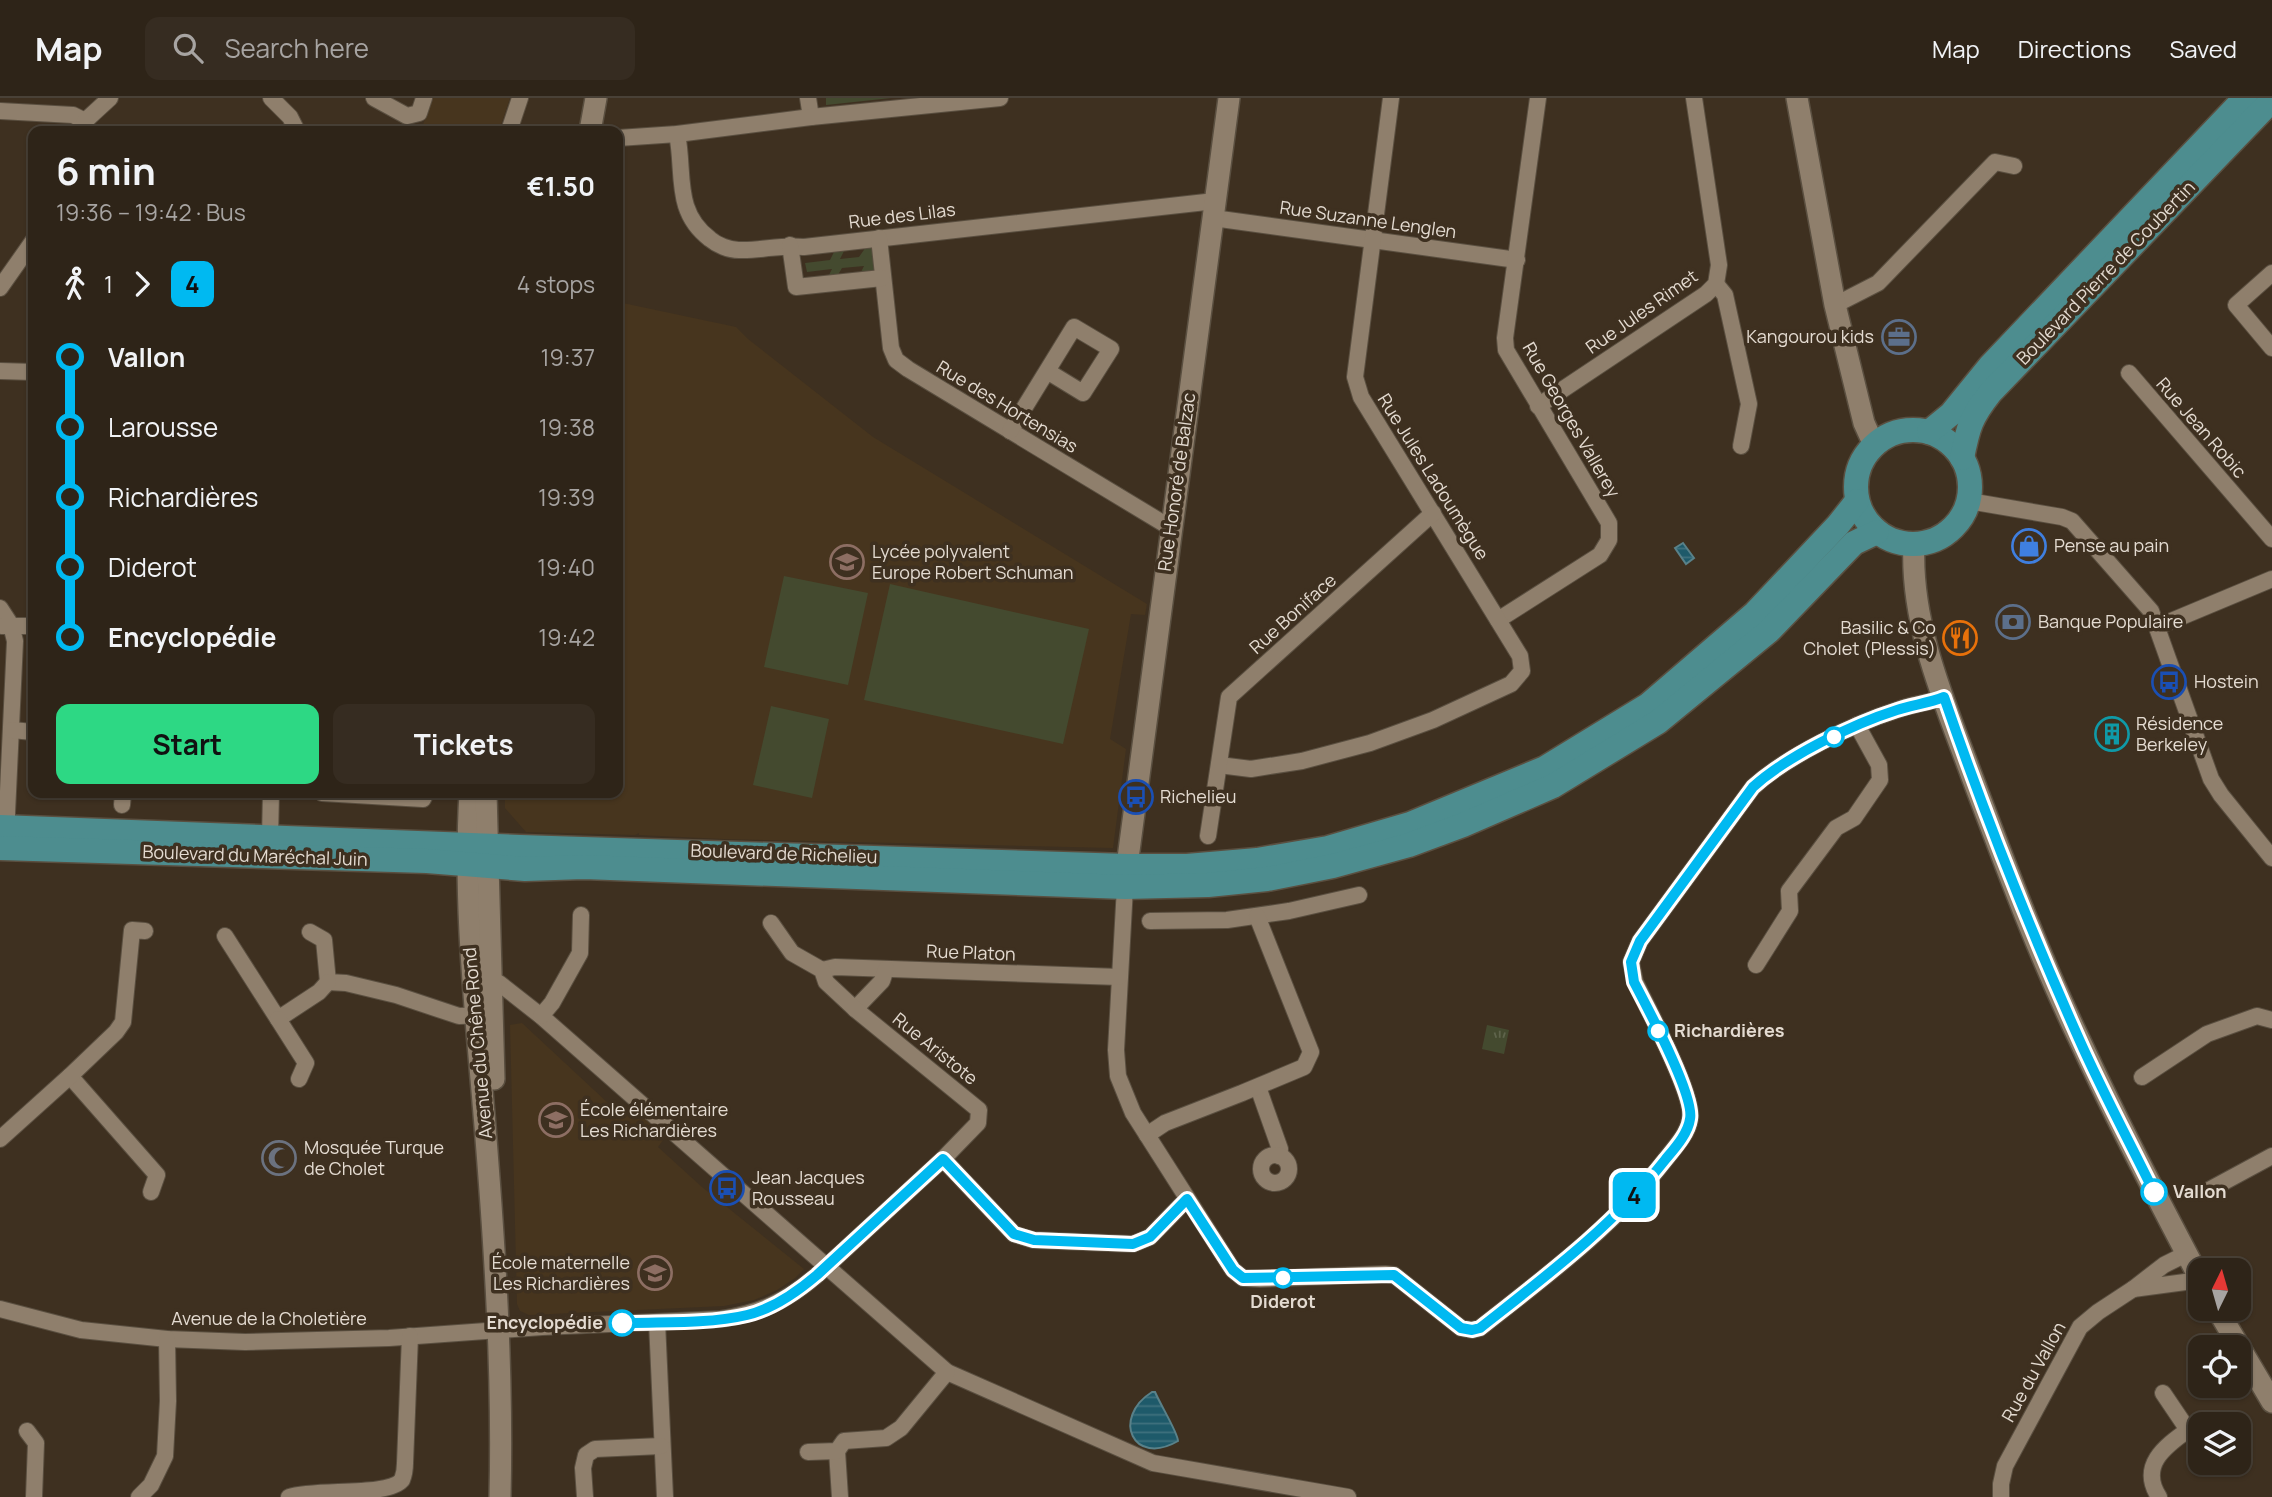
<!DOCTYPE html>
<html lang="en">
<head>
<meta charset="utf-8">
<style>
  body { margin:0; font-family:Manrope,sans-serif; background:#362c21; color:#f1f3f6; height:100vh; display:flex; flex-direction:column; font-size:26px; white-space:nowrap }
  * { box-sizing:border-box; margin:0 }
  p { font-size:23px; color:#a7a4a2 }
  .icon { flex:none; width:38px; height:38px; fill:none; stroke:currentColor; stroke-width:2; stroke-linecap:round; stroke-linejoin:round }
  .map { position:relative; flex:1; overflow:hidden }
  .side { position:absolute; left:28px; top:28px; width:595px; height:672px; display:flex; flex-direction:column; background:#2e2418; border-radius:14px; box-shadow:0 2px 5px #0004,0 0 0 2px #494137 }
  .side>* { flex:none }
  .badge { padding:0 14px; border-radius:10px; font-size:24px; line-height:46px }
  .needle { width:46px; rotate:5deg }
  .buttons { position:absolute; left:2188px; top:1160px; display:grid; gap:14px }
  .buttons a { display:grid; place-items:center; width:63px; height:63px; border-radius:14px; background:#2e2418; box-shadow:0 2px 5px #0004,0 0 0 2px #494137; font-size:35px }
  .map>.badge { position:absolute; translate:-50% -50%; box-shadow:0 0 0 4px #fff }
  .legs { display:flex; align-items:center; gap:10px; height:77px; padding:0 28px; font-size:23px }
  .legs p { margin-inline-start:auto }
  .overview { display:flex; align-items:center; justify-content:space-between; height:119px; padding:0 28px }
  h1 { font-size:38px; font-weight:700; line-height:52px }
  .primary-button { display:flex; gap:14px; margin-top:auto; padding:14px 28px }
  .primary-button a { flex:1; height:80px; border-radius:14px; background:#2dd884; color:#111; font-size:28px; font-weight:700; line-height:80px; text-align:center }
  .primary-button a+a { background:#362c21; color:#f1f3f6 }
  ul { padding:0 28px; list-style:none }
  li { display:flex; align-items:center; gap:24px; height:70px; font-size:26px }
  li i { display:grid; place-items:center; width:10px; height:100%; margin:0 9px; background:currentColor }
  li i::after { content:''; width:18px; height:18px; margin:-9px; border:5px solid; border-radius:50%; background:#2e2418 }
  li p { margin-inline-start:auto }
  li:first-child i { background:linear-gradient(#0000 50%,currentColor 0) }
  li:last-child i { background:linear-gradient(currentColor 50%,#0000 0) }
  header { display:flex; align-items:center; gap:42px; box-sizing:border-box; height:98px; padding:0 35px; background:#2e2418; border-bottom:2px solid #494137 }
  header strong { font-size:33px }
  nav { display:flex; gap:38px; margin-inline-start:auto; font-size:24px }
  .search { width:490px; height:63px; background:#362c21; display:flex; align-items:center; gap:18px; box-sizing:border-box; padding:0 24px; border-radius:14px; color:#a7a4a2; font-size:26px }
  .map>svg:first-child { display:block }
</style>
</head>
<body>
<header>
<strong>Map</strong>
<div class="search"><svg class="icon" aria-label="search" viewBox="0 0 24 24"><circle cx="10" cy="10" r="6"/><path d="M15 15l6 6"/></svg>Search here</div>
<nav><a>Map</a><a>Directions</a><a>Saved</a></nav>
</header>
<div class="map">
<svg width="2272" height="1399" viewBox="0 0 2272 1399">
  <defs>
    <pattern id="park-tufts" width="24" height="20" patternUnits="userSpaceOnUse" patternTransform="scale(1.75)"><rect width="24" height="20" fill="#444a2f"/><path d="M3 7l-1-3M5 7V3M7 7l1-3M15 17l-1-3M17 17v-4M19 17l1-3" fill="none" stroke="#5f644c"/></pattern>
    <pattern id="water-rules" width="6" height="5" patternUnits="userSpaceOnUse" patternTransform="scale(1.75)"><rect width="6" height="5" fill="#1e5a6a"/><path d="M0 2.5h6" fill="none" stroke="#3f717e"/></pattern>
  </defs>
  <rect width="100%" height="100%" fill="#3e3020"/>
  <g fill="#47351e">
    <polygon points="432,0 510,0 499,33 427,33 422,30"/>
    <polygon points="618,204 736,229 748,241 873,339 1147,506 1145,517 1131,516 1110,641 1126,651 1113,750 723,741 639,737 639,735 635,737 526,734 505,710 505,695 618,695"/>
    <polygon points="522,925 623,1019 632,1009 666,1038 658,1049 702,1089 804,1171 795,1180 777,1192 754,1202 724,1208 529,1217 520,1213 517,1206 510,927"/>
  </g>
  <g fill="#444a2f">
    <polygon points="872,148 875,176 859,178 864,168 842,170 836,180 827,181 832,171 807,174 805,165 830,162 835,152 845,151 840,161 859,159 866,149"/>
    <polygon points="784,478 868,495 848,587 764,569"/>
    <polygon points="890,486 1089,531 1063,646 864,602"/>
    <polygon points="771,608 829,621 812,700 753,687"/>
  </g>
  <g fill="url(#park-tufts)">
    <polygon points="826,0 891,0 826,7"/>
    <polygon points="1487,927 1509,932 1504,956 1482,951"/>
  </g>
  <g fill="url(#water-rules)" stroke="#598189" stroke-width="2">
    <polygon points="1683,445 1694,460 1686,466 1675,450"/>
    <path d="M1152,1294H1155C1160,1306 1178,1335 1178,1343C1133,1369 1111,1320 1152,1294Z"/>
  </g>
  <g fill="none" stroke-linecap="round" stroke-linejoin="round">
    <g stroke="#5a4f40" stroke-width="18">
      <g id="street">
        <polyline points="271,0 290,19 297,33"/>
        <polyline points="374,0 407,18 419,15 424,0"/>
        <polyline points="808,0 811,19"/>
        <polyline points="0,13 73,17 85,23"/>
        <polyline points="82,32 85,23 110,0"/>
        <polyline points="509,33 520,0"/>
        <path d="M677,36C685,75 673,113 710,141C717,147 729,152 739,152C761,153 782,146 804,149L1206,104L1215,105"/>
        <polyline points="618,40 677,36 811,19 1000,0"/>
        <polyline points="1213,120 1517,162"/>
        <polyline points="879,140 891,250 896,262 908,271 1171,430"/>
        <polyline points="790,147 796,189 882,180"/>
        <polyline points="2272,175 2236,207 2272,250"/>
        <polyline points="1716,186 1725,197 1749,306 1741,348"/>
        <polyline points="0,190 33,143"/>
        <polyline points="1835,207 1878,185 1995,64 2014,68"/>
        <polyline points="0,273 33,274"/>
        <polyline points="2129,275 2272,441"/>
        <polyline points="1538,308 1706,196 1716,186 1719,167 1694,0"/>
        <polyline points="1010,333 1074,229 1111,251 1083,295 1047,273"/>
        <polyline points="1969,403 2062,419 2072,423 2151,513 2211,681 2221,697 2272,760"/>
        <polyline points="0,510 11,527 15,543 7,715 7,721 14,729"/>
        <polyline points="1498,522 1600,457 1609,442 1609,425 1506,252 1505,240 1538,0"/>
        <polyline points="2,528 33,528"/>
        <polyline points="2157,529 2272,481"/>
        <polyline points="12,632 33,634"/>
        <polyline points="1219,667 1251,671 1302,663 1370,645 1433,622 1511,586 1522,573 1520,558 1361,299 1355,279 1391,0"/>
        <polyline points="322,695 423,701 426,695"/>
        <polyline points="122,707 123,695"/>
        <polyline points="1208,738 1229,599 1433,415"/>
        <polyline points="270,739 271,695"/>
        <path d="M1125,789L1116,952L1118,978L1133,1015L1233,1172L1243,1180L1260,1181L1385,1176L1394,1177L1461,1230L1472,1232L1480,1230C1546,1178 1614,1128 1665,1062C1674,1050 1688,1036 1690,1021C1695,998 1647,909 1635,884L1631,864L1640,843L1753,689C1787,658 1853,626 1897,612C1912,606 1929,605 1944,599"/>
        <polyline points="1150,823 1227,822 1289,813 1359,797"/>
        <polyline points="310,834 324,842 328,884 346,885 396,897 459,918 486,917"/>
        <polyline points="225,838 278,921 319,894 328,884"/>
        <polyline points="1756,867 1790,813 1789,793 1836,730 1854,720 1880,682 1879,667 1857,627"/>
        <polyline points="822,872 835,869 1119,879"/>
        <polyline points="482,887 499,885 541,918 947,1274 1153,1365 1348,1399"/>
        <polyline points="855,911 882,883 886,871"/>
        <polyline points="541,918 552,905 580,855 581,817"/>
        <polyline points="278,921 306,965 299,981"/>
        <polyline points="70,978 157,1077 151,1094"/>
        <polyline points="2142,979 2207,936 2257,918 2272,922"/>
        <polyline points="1258,989 1280,1051 1279,1058"/>
        <polyline points="1147,1037 1165,1025 1242,995 1304,969 1311,954 1257,818"/>
        <polyline points="0,1041 70,978 116,934 123,924 132,832 145,833"/>
        <circle cx="1275" cy="1071" r="14"/>
        <polyline points="943,1061 1014,1136 1033,1142 1133,1146 1150,1139 1187,1101"/>
        <polyline points="2209,1092 2272,1058"/>
        <polyline points="2186,1156 2164,1167 2133,1191 2200,1182"/>
        <path d="M0,1211L81,1232L167,1241L245,1244L389,1240L542,1229L721,1221C760,1215 787,1203 817,1177L943,1061L978,1025L979,1012L855,911L826,884L822,872L792,855L771,825"/>
        <polyline points="657,1224 665,1399"/>
        <polyline points="27,1333 36,1345 34,1399"/>
        <polyline points="837,1353 840,1399"/>
        <polyline points="808,1354 837,1353 844,1343 886,1340 901,1330 947,1274"/>
        <polyline points="139,1399 151,1387 165,1358 168,1303 167,1241"/>
        <path d="M289,1399C317,1390 388,1399 402,1382C404,1377 405,1370 405,1365L410,1238"/>
        <polyline points="585,1399 583,1370 586,1357 595,1351 661,1348"/>
        <polyline points="2001,1399 2001,1386 2005,1368 2080,1229 2098,1214 2133,1191"/>
        <path d="M2159,1399C2139,1368 2164,1349 2188,1332L2163,1295"/>
      </g>
    </g>
    <g stroke="#5a4f40" stroke-width="24">
      <g id="secondary">
        <polyline points="1797,0 1835,207 1864,325 1874,347"/>
        <polyline points="590,33 596,0"/>
        <path d="M1914,446C1910,525 1944,603 1971,676C2005,766 2039,858 2081,945C2118,1025 2159,1103 2200,1181"/>
        <path d="M470,695C463,806 476,917 485,1028C495,1152 503,1275 500,1399"/>
        <polyline points="486,695 494,981"/>
        <polyline points="1125,783 1229,0"/>
        <polyline points="2217,1211 2272,1304"/>
      </g>
    </g>
    <g stroke="#5a4f40" stroke-width="27">
      <g id="primary">
        <circle cx="1913" cy="389" r="57"/>
        <polyline points="1929,334 1951,316 1990,268 2245,0"/>
        <path d="M1962,360C1968,329 1971,319 1990,295L2272,2"/>
        <polyline points="0,729 520,749 1127,768 1187,768 1257,762 1328,750 1410,726 1545,670 1648,607 1755,515 1838,427 1857,403"/>
        <polyline points="0,750 427,763 525,771 584,769 1125,789 1208,787 1267,781 1333,768 1409,747 1463,727 1553,688 1658,624 1769,533 1854,445 1877,434"/>
      </g>
    </g>
    <use href="#street" stroke="#8f7f6c" stroke-width="16"/>
    <use href="#secondary" stroke="#8f7f6c" stroke-width="21"/>
    <use href="#primary" stroke="#4d8d8f" stroke-width="24"/>
  </g>
  <g fill="none" stroke-linecap="round" stroke-linejoin="round">
    <g stroke="#fff" stroke-width="16">
      <path id="line-1" d="M622,1225C660,1224 710,1226 747,1217C773,1211 797,1194 817,1177L943,1061L1014,1136L1034,1142L1133,1146L1150,1139L1187,1101L1233,1172L1243,1180L1394,1177L1461,1230L1472,1232L1480,1230C1546,1178 1613,1128 1665,1062C1674,1051 1688,1036 1690,1021C1695,998 1647,909 1634,884L1631,864L1640,843L1753,689C1787,658 1853,626 1897,612C1912,607 1929,605 1944,599C1984,715 2029,829 2079,941C2102,993 2129,1043 2154,1094"/>
    </g>
    <use href="#line-1" stroke="#00b9f1" stroke-width="10"/>
  </g>
  <defs>
    <g id="office-ring" transform="scale(1.75)"><circle r="9.5" fill="#3e3020" stroke="#5c6f8a" stroke-width="1.5"/><path d="M-6-3h4V-5.5h4V-3h4V5H-6ZM-1-4.5V-3h2v-1.5ZM-6 0V1H6V0Z" fill="#5c6f8a"/></g>
    <g id="shop-ring" transform="scale(1.75)"><circle r="9.5" fill="#3e3020" stroke="#3f7fe0" stroke-width="1.5"/><path d="M-5-2.5h2.3a2.7 3.5 0 0 1 5.4 0H5L5.5 6h-11ZM-1.5-2.5h3a1.5 2.3 0 0 0-3 0Z" fill="#3f7fe0"/></g>
    <g id="school-ring" transform="scale(1.75)"><circle r="9.5" fill="#3e3020" stroke="#8d6e63" stroke-width="1.5"/><path d="M0-5L7-2L0 1L-7-2ZM-4 1L0 2.5L4 1V4Q0 6-4 4Z" fill="#8d6e63"/></g>
    <g id="bank-ring" transform="scale(1.75)"><circle r="9.5" fill="#3e3020" stroke="#5c6f8a" stroke-width="1.5"/><path d="M-6-4H6V4H-6ZM0-2.3a2.3 2.3 0 1 0 0 4.6a2.3 2.3 0 1 0 0-4.6Z" fill="#5c6f8a"/></g>
    <g id="restaurant-ring" transform="scale(1.75)"><circle r="9.5" fill="#3e3020" stroke="#e8710a" stroke-width="1.5"/><path d="M-5-6h1v4h1v-4h1v4h1v-4h1v5L-1.5 .5V6h-2V.5L-5-1ZM5-6V6H3V1.5H1.5Q1.5-4 5-6Z" fill="#e8710a"/></g>
    <g id="bus-ring" transform="scale(1.75)"><circle r="9.5" fill="#3e3020" stroke="#1a4fb4" stroke-width="1.5"/><path d="M-5-6H5V4H4V6H2V4H-2V6H-4V4H-5ZM-3.5-4V0h7V-4ZM-3.5 1.2v1.5H-2V1.2ZM2 1.2v1.5H3.5V1.2Z" fill="#1a4fb4"/></g>
    <g id="building-ring" transform="scale(1.75)"><circle r="9.5" fill="#3e3020" stroke="#0f9aa8" stroke-width="1.5"/><path d="M-4-6H4V6H1V3H-1V6H-4ZM-2.5-4.3h1.7v1.8h-1.7ZM.8-4.3h1.7v1.8H.8ZM-2.5-1h1.7V.8h-1.7ZM.8-1h1.7V.8H.8Z" fill="#0f9aa8"/></g>
    <g id="mosque-ring" transform="scale(1.75)"><circle r="9.5" fill="#3e3020" stroke="#6b7280" stroke-width="1.5"/><path d="M3.5-4.9A6 6 0 1 0 3.5 4.9A5 5 0 1 1 3.5-4.9Z" fill="#6b7280"/></g>
  </defs>
  <g fill-rule="evenodd">
    <use href="#office-ring" x="1899" y="239"/>
    <use href="#shop-ring" x="2029" y="448"/>
    <use href="#school-ring" x="847" y="464"/>
    <use href="#bank-ring" x="2013" y="524"/>
    <use href="#restaurant-ring" x="1960" y="540"/>
    <use href="#bus-ring" x="2169" y="584"/>
    <use href="#building-ring" x="2112" y="636"/>
    <use href="#bus-ring" x="1136" y="699"/>
    <use href="#school-ring" x="556" y="1022"/>
    <use href="#mosque-ring" x="279" y="1060"/>
    <use href="#bus-ring" x="727" y="1090"/>
    <use href="#school-ring" x="655" y="1175"/>
  </g>
  <g fill="#fff" stroke="#00b9f1" stroke-width="3.5">
    <circle cx="1834" cy="639" r="9"/>
    <circle cx="1658" cy="933" r="9"/>
    <circle cx="2154" cy="1094" r="12"/>
    <circle cx="1283" cy="1180" r="9"/>
    <circle cx="622" cy="1225" r="12"/>
  </g>
  <g text-anchor="middle" stroke-width="7" stroke-linejoin="round" paint-order="stroke">
    <g font-size="18" fill="#e4dbd1" stroke="#3e3020">
      <text transform="translate(902 118) rotate(-7)" y="6">Rue des Lilas</text>
      <text transform="translate(1368 122) rotate(8)" y="6">Rue Suzanne Lenglen</text>
      <text transform="translate(2106 175) rotate(-46)" y="6">Boulevard Pierre de Coubertin</text>
      <text transform="translate(1642 214) rotate(-35)" y="6">Rue Jules Rimet</text>
      <text transform="translate(1007 309) rotate(31)" y="6">Rue des Hortensias</text>
      <text transform="translate(1571 322) rotate(60)" y="6">Rue Georges Vallerey</text>
      <text transform="translate(2201 330) rotate(49)" y="6">Rue Jean Robic</text>
      <text transform="translate(1433 379) rotate(58)" y="6">Rue Jules Ladoumègue</text>
      <text transform="translate(1177 384) rotate(-82)" y="6">Rue Honoré de Balzac</text>
      <text transform="translate(1293 516) rotate(-42)" y="6">Rue Boniface</text>
      <text transform="translate(784 756) rotate(2)" y="6">Boulevard de Richelieu</text>
      <text transform="translate(255 758) rotate(2)" y="6">Boulevard du Maréchal Juin</text>
      <text transform="translate(971 855) rotate(2)" y="6">Rue Platon</text>
      <text transform="translate(478 945) rotate(-95)" y="6">Avenue du Chêne Rond</text>
      <text transform="translate(935 951) rotate(39)" y="6">Rue Aristote</text>
      <text x="269" y="1227">Avenue de la Choletière</text>
      <text transform="translate(2034 1274) rotate(-61)" y="6">Rue du Vallon</text>
    </g>
    <g font-size="18" fill="#e4dbd1" stroke="#3e3020" text-anchor="start">
      <text x="1874" y="245" text-anchor="end">Kangourou kids</text>
      <text x="2054" y="454">Pense au pain</text>
      <text x="872" y="460">Lycée polyvalent<tspan x="872" dy="21">Europe Robert Schuman</tspan></text>
      <text x="2038" y="530">Banque Populaire</text>
      <text x="1936" y="536" text-anchor="end">Basilic &amp; Co<tspan x="1936" dy="21">Cholet (Plessis)</tspan></text>
      <text x="2194" y="590">Hostein</text>
      <text x="2136" y="632">Résidence<tspan x="2136" dy="21">Berkeley</tspan></text>
      <text x="1160" y="705">Richelieu</text>
      <text x="580" y="1018">École élémentaire<tspan x="580" dy="21">Les Richardières</tspan></text>
      <text x="304" y="1056">Mosquée Turque<tspan x="304" dy="21">de Cholet</tspan></text>
      <text x="752" y="1086">Jean Jacques<tspan x="752" dy="21">Rousseau</tspan></text>
      <text x="630" y="1171" text-anchor="end">École maternelle<tspan x="630" dy="21">Les Richardières</tspan></text>
    </g>
    <g font-size="18" font-weight="bold" fill="#e4dbd1" stroke="#3e3020" text-anchor="start">
      <text x="1674" y="939">Richardières</text>
      <text x="2173" y="1100">Vallon</text>
      <text x="1283" y="1210" text-anchor="middle">Diderot</text>
      <text x="603" y="1231" text-anchor="end">Encyclopédie</text>
    </g>
  </g>
</svg>
<div class="buttons">
<a><svg class="needle" viewBox="-14 -14 28 28"><path d="M0-13l5 13h-10z" fill="#e53935"/><path d="M0 13l5-13h-10z" fill="#a7a4a2"/></svg></a>
<a><svg class="icon" aria-label="locate" viewBox="0 0 24 24"><circle cx="12" cy="12" r="6"/><path d="M12 2v4M12 18v4M2 12h4M18 12h4"/></svg></a>
<a><svg class="icon" aria-label="layers" viewBox="0 0 24 24"><path d="M12 4l9 5-9 5-9-5zM3 14l9 5 9-5"/></svg></a>
</div>
<b class="badge" style="left:1634px;top:1097px;background:#00b9f1;color:#111">4</b>
<section class="side">
<div class="overview"><div><h1>6 min</h1><p>19:36 – 19:42 · Bus</p></div><b>€1.50</b></div>
<div class="legs"><svg class="icon" aria-label="walk" viewBox="0 0 24 24"><circle cx="13" cy="4" r="2"/><path d="M13 8l-2 6 4 7M11 14l-3 7M7 12l3-4h3l4 4"/></svg>1<svg class="icon" aria-label="forward" viewBox="0 0 24 24"><path d="M9 5l7 7-7 7"/></svg><b class="badge" style="background:#00b9f1;color:#111">4</b><p>4 stops</p></div>
<ul>
<li><i style="color:#00b9f1"></i><b>Vallon</b><p>19:37</p></li>
<li><i style="color:#00b9f1"></i><span>Larousse</span><p>19:38</p></li>
<li><i style="color:#00b9f1"></i><span>Richardières</span><p>19:39</p></li>
<li><i style="color:#00b9f1"></i><span>Diderot</span><p>19:40</p></li>
<li><i style="color:#00b9f1"></i><b>Encyclopédie</b><p>19:42</p></li>
</ul>
<div class="primary-button"><a>Start</a><a>Tickets</a></div>
</section>
</div>
</body>
</html>
